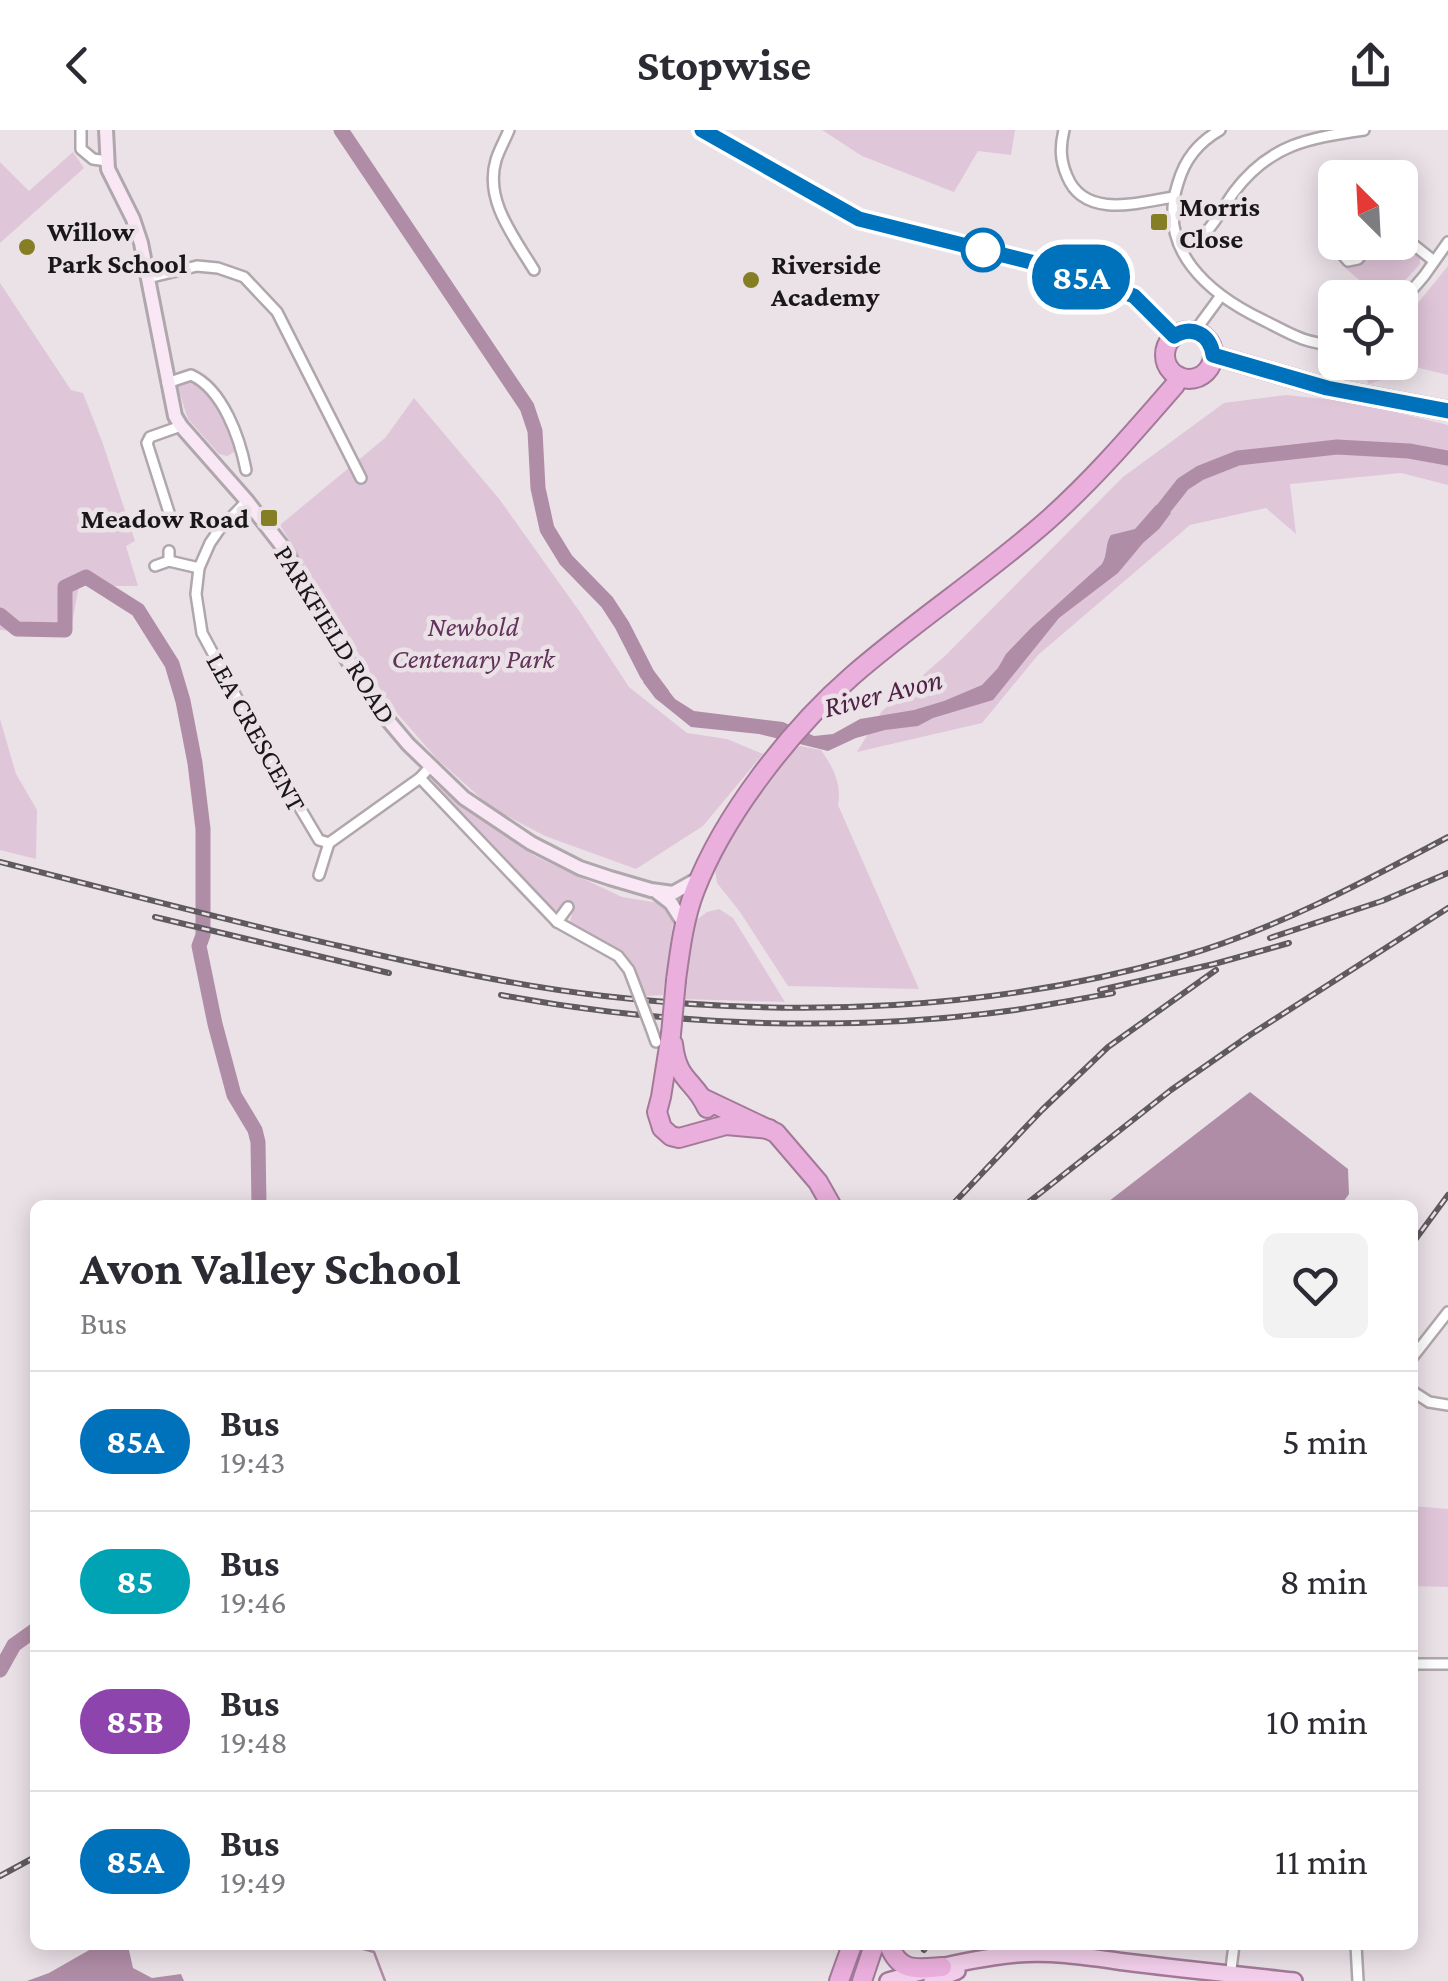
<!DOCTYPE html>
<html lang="en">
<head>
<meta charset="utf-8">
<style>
  body { margin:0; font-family:"Crimson Pro",serif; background:#f2f2f3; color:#2b2b33; height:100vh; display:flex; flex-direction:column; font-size:38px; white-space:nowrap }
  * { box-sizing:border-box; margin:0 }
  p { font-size:32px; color:#7c7c81 }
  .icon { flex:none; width:55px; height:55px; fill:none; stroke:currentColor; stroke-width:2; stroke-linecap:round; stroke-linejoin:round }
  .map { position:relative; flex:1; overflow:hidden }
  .details { position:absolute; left:30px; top:1070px; width:1388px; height:750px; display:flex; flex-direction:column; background:#fff; border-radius:15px; box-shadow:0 5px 25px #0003 }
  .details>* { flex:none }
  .badge { padding:0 20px; border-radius:32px; font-size:35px; line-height:65px }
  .needle { width:65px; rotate:336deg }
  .buttons { position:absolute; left:1318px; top:30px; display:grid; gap:20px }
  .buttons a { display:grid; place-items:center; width:100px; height:100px; border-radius:15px; background:#fff; box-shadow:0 5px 25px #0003; font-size:50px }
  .map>.badge { position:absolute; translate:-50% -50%; box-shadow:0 0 0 5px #fff }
  .round { display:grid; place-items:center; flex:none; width:105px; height:105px; border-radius:15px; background:#f2f2f3 }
  .head { display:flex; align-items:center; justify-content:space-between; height:170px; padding:0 50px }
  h1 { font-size:48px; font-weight:700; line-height:75px }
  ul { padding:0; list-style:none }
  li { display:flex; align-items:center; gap:30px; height:140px; padding:0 50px; border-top:2px solid #e1e1e2 }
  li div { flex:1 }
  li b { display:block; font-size:38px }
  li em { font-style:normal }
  li .badge { min-width:110px; font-weight:700; text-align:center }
  header { display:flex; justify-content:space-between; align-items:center; height:130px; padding:0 50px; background:#fff; font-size:45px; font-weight:700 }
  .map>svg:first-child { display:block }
</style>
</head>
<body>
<header><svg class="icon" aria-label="back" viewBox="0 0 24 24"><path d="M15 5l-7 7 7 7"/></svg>Stopwise<svg class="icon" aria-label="share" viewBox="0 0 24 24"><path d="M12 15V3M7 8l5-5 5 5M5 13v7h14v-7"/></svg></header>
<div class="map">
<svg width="1448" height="1851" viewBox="0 0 1448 1851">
  <rect width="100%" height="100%" fill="#ebe2e8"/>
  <g fill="#e0c6d9">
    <polygon points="822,0 1015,0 1011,25 978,21 954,62 862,26"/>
    <polygon points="73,22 84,38 0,113 0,32 29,61"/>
    <polygon points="1400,111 1420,127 1420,134 1390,167 1364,167 1370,159 1344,137 1362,131 1376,113 1400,112"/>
    <polygon points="1448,136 1448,245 1419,238 1369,254 1360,238 1364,233 1400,232 1400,195"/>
    <polygon points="0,153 71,260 83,263 103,314 135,411 126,416 138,456 79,456 72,493 37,503 0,500"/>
    <path d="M192,250C211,266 234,296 236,321L227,326L219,324L188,289L177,255Z"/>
    <polygon points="1286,265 1354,272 1448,295 1448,355 1401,343 1290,354 1296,404 1266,378 1190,395 1038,525 982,593 857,622 882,581 946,525 1123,347 1224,273"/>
    <polygon points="414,268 500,370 582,485 629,557 687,603 727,609 763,624 703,696 636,739 545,706 492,678 437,629 390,575 280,395 385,308"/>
    <polygon points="0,589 16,644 37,680 36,729 0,720"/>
    <path d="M800,616L821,620C833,637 842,654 838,675L919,859L788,856L740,782L717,753L715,739L731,709L788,623Z"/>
    <path d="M431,650L465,679L535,726L622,767L659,773L671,787L673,794L663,865L645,866C623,819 612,816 570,792L573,781L566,775L559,780H552L428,652Z"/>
    <polygon points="719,779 733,788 785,872 681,869 691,794 707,782"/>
    <polygon points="1412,1376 1448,1379 1448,1457 1413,1456"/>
  </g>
  <g fill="#b08da7">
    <path d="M1156,375L1171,383L1159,399L1143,413L1118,443L1059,488L993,570L933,588L918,596L885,600L856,608L828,621L759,604L691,597L655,568L643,552L657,546L675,569L694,581L783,592L814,606L833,604L860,589L914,580L944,571L982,555L998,538L1006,524L1032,497L1102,434C1108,424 1105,413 1111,405L1135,399Z"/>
    <polygon points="1250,962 1348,1039 1349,1064 1341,1075 1104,1075"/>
    <polygon points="98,1815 128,1816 133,1838 152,1848 181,1844 184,1851 27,1851 49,1843"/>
  </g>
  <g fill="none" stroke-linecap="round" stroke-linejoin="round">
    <polyline stroke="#b08da7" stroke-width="2.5" points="349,1815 374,1822 385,1851"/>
    <g stroke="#b08da7" stroke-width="15">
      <polyline points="341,0 527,277 535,301 538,358 547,399 566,430 607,472 622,495 647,544 662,564"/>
      <polyline points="1153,392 1183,354 1200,343 1238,328 1337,317 1409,321 1448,328"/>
      <polyline points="0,485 17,499 65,500 65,457 86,447 138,480 172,534 183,571 195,633 203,699 203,805 199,816 215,894 234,965 255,1000 258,1012 259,1075"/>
      <polyline points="0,1540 14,1515 35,1500"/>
    </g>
    <g stroke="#b0a7ad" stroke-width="14">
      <g id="street">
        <polyline points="81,0 81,19 93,29 107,31"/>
        <path d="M509,0C505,10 499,20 496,30C484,70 514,107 534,140"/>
        <path d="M1064,0C1060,17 1060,30 1067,46C1084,89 1138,73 1173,67"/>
        <path d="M1220,0C1198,13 1185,29 1178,53C1156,120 1209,164 1263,190C1291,204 1303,213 1335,215"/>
        <polyline points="1400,104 1434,131"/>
        <polyline points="1345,112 1341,117 1342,124 1348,131 1358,129 1372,112"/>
        <path d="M1182,119C1211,105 1217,86 1234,62C1270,14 1309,8 1364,0"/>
        <polyline points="148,148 197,136 218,138 244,147 277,182 361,348"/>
        <polyline points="1400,174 1424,146 1448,112"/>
        <polyline points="1195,201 1220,167"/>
        <path d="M167,253L191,245C223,259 240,309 246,340"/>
        <polyline points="247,371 219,400 210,413 199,438 196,464 202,503 259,609 319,710 329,713 420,648 430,637"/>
        <polyline points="172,392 147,313 150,307 181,296"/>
        <polyline points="169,431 199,438"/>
        <polyline points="155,436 169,431 169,421"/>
        <polyline points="420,648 557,792 618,826 629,840 637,861"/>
        <polyline points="319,745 329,713"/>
        <polyline points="557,792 568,777"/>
        <polyline points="651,898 656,912"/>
        <polyline points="1412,1228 1448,1182"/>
        <polyline points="1412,1261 1429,1272 1448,1275"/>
        <polyline points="1412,1534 1448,1534"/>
        <polyline points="1356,1815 1358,1851"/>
        <polyline points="1230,1847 1234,1815"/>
      </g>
    </g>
    <g stroke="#b0a7ad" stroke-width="18">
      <g id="secondary">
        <polyline points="106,0 108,39 133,89 141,113 175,286 181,296 247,371 286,421 324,492 376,576 408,614 464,668 531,713 580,738 610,748 651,760 673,763 698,749"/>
        <polyline points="702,0 859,89 1063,140 1134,166 1173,206"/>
        <polyline points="658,763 671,773 685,795"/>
      </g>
    </g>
    <g stroke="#a27a98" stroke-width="20">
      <g id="primary">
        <path d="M888,1851C929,1839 974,1828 1017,1824C1053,1821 1089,1827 1125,1832C1181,1839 1238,1845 1294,1851"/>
        <polyline points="932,1851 957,1841"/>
      </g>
    </g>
    <g stroke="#a27a98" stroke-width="22">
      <g id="highway">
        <circle cx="1189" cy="225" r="24"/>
        <polyline points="1213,225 1327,258 1448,281"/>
        <path d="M676,850C680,820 684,788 695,760C724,685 791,599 852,546C915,491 986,445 1049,389C1095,348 1134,302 1175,255L1178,246"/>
        <polyline points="671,904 661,967 657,982 662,998 671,1006 679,1008 726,995 769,999"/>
        <path d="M673,914C677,952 695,950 707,978"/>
        <polyline points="702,968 776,1003 818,1052 831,1075"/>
        <path d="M889,1815C900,1843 916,1839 942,1837"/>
        <polyline points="839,1851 852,1815"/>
        <polyline points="862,1851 874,1815"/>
      </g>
    </g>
    <use href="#street" stroke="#fff" stroke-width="9"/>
    <use href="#secondary" stroke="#f9e7f5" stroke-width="12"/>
    <use href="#primary" stroke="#f3cfeb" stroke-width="15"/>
    <use href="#highway" stroke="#ebafdd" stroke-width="18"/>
    <g stroke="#5f5a5d" stroke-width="6">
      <g id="rail">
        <path d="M0,732C115,761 229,791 344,817C430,837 516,856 604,866C795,888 995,881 1180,827C1274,800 1362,753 1448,707"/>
        <polyline points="155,787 389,843"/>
        <polyline points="1270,808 1382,771 1448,743"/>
        <polyline points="1100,860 1214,834 1289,813"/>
        <path d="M501,865C665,896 850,903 1015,880C1048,875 1080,869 1113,863"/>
        <polyline points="952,1075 1042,980 1108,917 1216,840"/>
        <polyline points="1025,1075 1171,960 1250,905 1448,778"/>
        <polyline points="1412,1114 1448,1065"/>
        <polyline points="0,1746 35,1727"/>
        <polyline points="924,1820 928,1815"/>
      </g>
    </g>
    <use href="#rail" stroke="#ebe2e8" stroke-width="2.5" stroke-dasharray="8" stroke-linecap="butt"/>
    <g stroke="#b0a7ad" stroke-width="14" stroke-linecap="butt">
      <polyline id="street-bridge" points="637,861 651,898"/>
    </g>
    <g stroke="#a27a98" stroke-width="22" stroke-linecap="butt">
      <polyline id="highway-bridge" points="671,904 676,850"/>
    </g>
    <use href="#street-bridge" stroke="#fff" stroke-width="9"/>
    <use href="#highway-bridge" stroke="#ebafdd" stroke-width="18"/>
  </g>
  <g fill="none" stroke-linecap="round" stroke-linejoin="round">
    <g stroke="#fff" stroke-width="22">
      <path id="line" d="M702,0L859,89L1063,140L1134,166L1174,206C1192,195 1210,204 1213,225L1327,258L1448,281"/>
    </g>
    <use href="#line" stroke="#0072bc" stroke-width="15"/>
  </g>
  <g fill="#857e25" stroke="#ebe2e8" stroke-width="4">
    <rect x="1149" y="82" width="20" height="20" rx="5"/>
    <circle cx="27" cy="117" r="10"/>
    <circle cx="751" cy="150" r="10"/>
    <rect x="259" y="378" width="20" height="20" rx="5"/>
  </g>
  <circle fill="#fff" stroke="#0072bc" stroke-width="5" cx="983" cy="120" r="20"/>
  <g text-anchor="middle" stroke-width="9" stroke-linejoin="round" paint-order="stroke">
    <g font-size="28" font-weight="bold" fill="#1a1719" stroke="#ebe2e8" text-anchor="start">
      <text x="1179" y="86">Morris<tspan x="1179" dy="32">Close</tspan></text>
      <text x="47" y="111">Willow<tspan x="47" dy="32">Park School</tspan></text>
      <text x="771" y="144">Riverside<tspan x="771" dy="32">Academy</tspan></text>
      <text x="249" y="398" text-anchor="end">Meadow Road</text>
    </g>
    <g font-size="28" font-style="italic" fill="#623358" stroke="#ebe2e8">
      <text x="473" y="506">Newbold<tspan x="473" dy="32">Centenary Park</tspan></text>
    </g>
    <g font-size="28" fill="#1a1719" stroke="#ebe2e8">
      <text transform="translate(336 504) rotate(58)" y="10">PARKFIELD ROAD</text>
      <text transform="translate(257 602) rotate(61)" y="10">LEA CRESCENT</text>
    </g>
    <g font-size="30" font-style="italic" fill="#4e2145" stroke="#ebe2e8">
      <text transform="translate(883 563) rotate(-14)" y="10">River Avon</text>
    </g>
  </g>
</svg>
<div class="buttons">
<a><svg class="needle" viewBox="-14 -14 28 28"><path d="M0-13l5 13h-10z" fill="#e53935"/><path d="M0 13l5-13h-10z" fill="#7c7c81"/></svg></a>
<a><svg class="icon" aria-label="locate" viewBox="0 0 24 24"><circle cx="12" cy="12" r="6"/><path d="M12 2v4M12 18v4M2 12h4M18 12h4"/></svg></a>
</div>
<b class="badge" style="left:1081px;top:147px;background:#0072bc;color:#fff">85A</b>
<section class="details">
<div class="head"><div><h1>Avon Valley School</h1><p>Bus</p></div><a class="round"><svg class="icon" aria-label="heart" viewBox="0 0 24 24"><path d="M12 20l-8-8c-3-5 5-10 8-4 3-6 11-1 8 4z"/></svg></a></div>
<ul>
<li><span class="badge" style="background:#0072bc;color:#fff">85A</span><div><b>Bus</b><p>19:43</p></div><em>5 min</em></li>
<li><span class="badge" style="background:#00a3b4;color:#fff">85</span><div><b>Bus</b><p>19:46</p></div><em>8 min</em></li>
<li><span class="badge" style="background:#8e44ad;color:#fff">85B</span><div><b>Bus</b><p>19:48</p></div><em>10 min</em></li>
<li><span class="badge" style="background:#0072bc;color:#fff">85A</span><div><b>Bus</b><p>19:49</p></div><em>11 min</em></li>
</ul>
</section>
</div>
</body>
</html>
